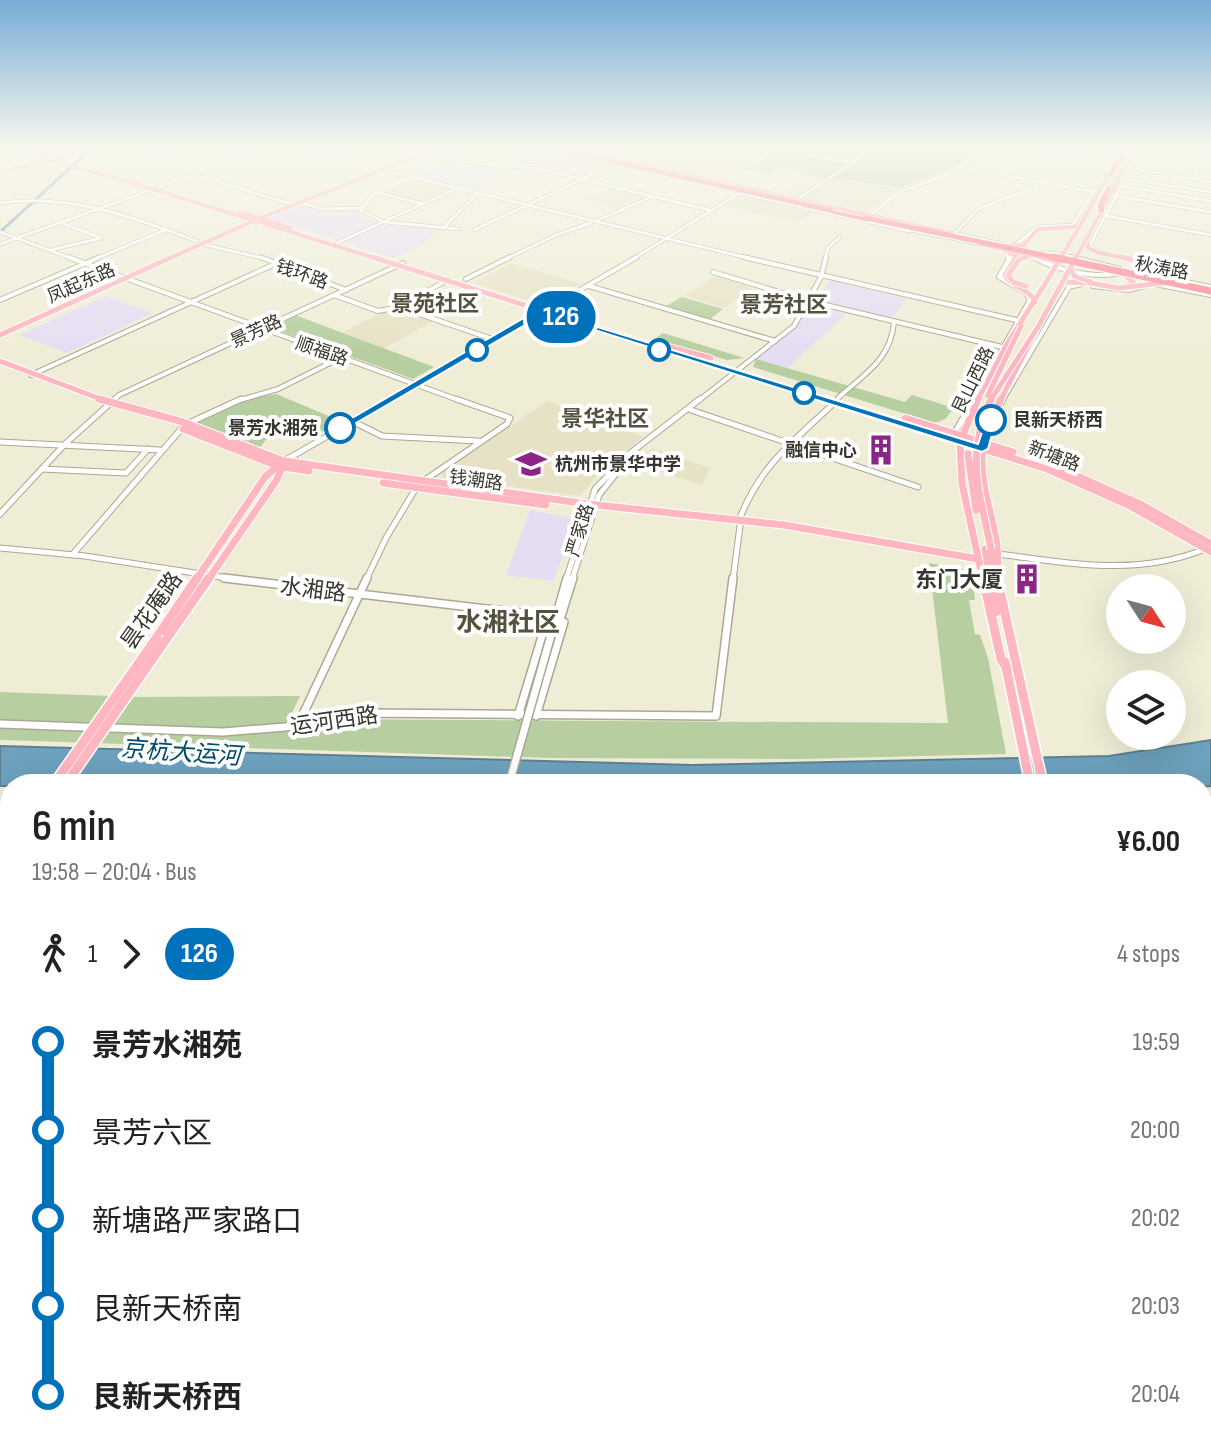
<!DOCTYPE html>
<html lang="en">
<head>
<meta charset="utf-8">
<style>
  body { margin:0; font-family:"Sofia Sans Condensed","Noto Sans SC",sans-serif; background:#f6f6f6; color:#222; height:100vh; display:flex; flex-direction:column; font-size:30px; white-space:nowrap }
  * { box-sizing:border-box; margin:0 }
  p { font-size:26px; color:#767676 }
  .icon { flex:none; width:44px; height:44px; fill:none; stroke:currentColor; stroke-width:2; stroke-linecap:round; stroke-linejoin:round }
  .map { position:relative; flex:1; overflow:hidden }
  .sheet { position:absolute; left:0px; top:774px; width:1212px; height:680px; display:flex; flex-direction:column; background:#fff; border-radius:32px 32px 0 0; box-shadow:0 8px 32px #0002 }
  .sheet>* { flex:none }
  .badge { padding:0 16px; border-radius:26px; font-size:28px; line-height:52px }
  .needle { width:52px; rotate:126deg }
  .controls { position:absolute; left:1106px; top:574px; display:grid; gap:16px }
  .controls a { display:grid; place-items:center; width:80px; height:80px; border-radius:50%; background:#fff; box-shadow:0 8px 32px #0002; font-size:40px }
  .map>.badge { position:absolute; translate:-50% -50%; box-shadow:0 0 0 4px #fff }
  .legs { display:flex; align-items:center; gap:12px; height:88px; padding:0 32px; font-size:26px }
  .legs p { margin-inline-start:auto }
  .head { display:flex; align-items:center; justify-content:space-between; height:136px; padding:0 32px }
  h1 { font-size:44px; font-weight:600; line-height:60px }
  ul { padding:0 32px; list-style:none }
  li { display:flex; align-items:center; gap:28px; height:88px; font-size:30px }
  li i { display:grid; place-items:center; width:12px; height:100%; margin:0 10px; background:currentColor }
  li i::after { content:''; width:20px; height:20px; margin:-10px; border:6px solid; border-radius:50%; background:#fff }
  li p { margin-inline-start:auto }
  li:first-child i { background:linear-gradient(#0000 50%,currentColor 0) }
  li:last-child i { background:linear-gradient(currentColor 50%,#0000 0) }
  .map>svg:first-child { display:block }
</style>
</head>
<body>
<div class="map">
<svg width="1211" height="1454" viewBox="0 0 1211 1454">
  <rect width="100%" height="100%" fill="#f0edd7"/>
  <g fill="#e6ddf3">
    <polygon points="544,150 602,163 603,164 579,176 507,164 516,156 525,158"/>
    <polygon points="447,161 500,166 500,167 476,190 413,175"/>
    <polygon points="298,205 321,210 357,210 363,218 383,224 438,229 422,245 394,258 268,218"/>
    <polygon points="830,280 906,299 891,320 814,301"/>
    <polygon points="105,296 153,313 67,353 20,335"/>
    <polygon points="812,306 846,314 788,368 756,359 799,325 806,307"/>
    <polygon points="530,510 568,517 574,521 554,581 506,575"/>
    <polygon points="3,1112 10,1112 10,1366 0,1366 0,1119"/>
    <polygon points="252,1444 438,1444 438,1454 251,1454"/>
  </g>
  <g fill="#e7e2c6">
    <polygon points="632,147 975,147 952,169 901,187 865,212 783,193 803,181 795,178 799,171 778,169 771,173 749,168 731,178 731,183 616,157"/>
    <polygon points="413,179 454,189 423,203 382,192"/>
    <polygon points="611,188 646,197 618,208 585,200"/>
    <polygon points="741,194 814,211 798,222 724,206"/>
    <polygon points="512,263 532,269 581,284 552,301 539,304 473,283"/>
    <polygon points="714,277 722,277 752,288 725,308 684,296"/>
    <polygon points="401,309 435,320 384,348 343,332 381,313"/>
    <polygon points="547,401 643,437 599,473 580,496 443,478 442,473"/>
    <polygon points="652,448 710,468 702,485 634,463"/>
  </g>
  <g fill="#b7cfa0">
    <polygon points="783,147 975,147 952,169 901,187 829,178 784,167 771,173 746,168"/>
    <polygon points="682,297 723,309 708,321 664,307"/>
    <polygon points="295,315 434,367 413,379 269,327"/>
    <polygon points="663,333 744,358 727,360 655,339"/>
    <polygon points="756,359 905,402 912,395 954,408 945,419 935,423 753,367"/>
    <path d="M276,394L336,419L335,425C327,429 319,435 310,435C285,437 272,424 258,452L191,424L240,400Z"/>
    <polygon points="929,563 962,569 972,575 975,600 969,600 975,634 980,635 988,658 1006,754 799,759 551,758 0,740 0,692 139,697 300,696 289,719 948,723"/>
    <polygon points="0,1413 10,1413 10,1444 92,1444 90,1454 0,1454"/>
    <polygon points="125,1444 209,1444 207,1454 122,1454"/>
    <polygon points="1042,1444 1127,1444 1129,1454 1041,1454"/>
  </g>
  <polygon fill="#6da1bd" stroke="#5d8192" stroke-width="2" points="1211,740 1211,786 1202,787 1202,784 0,786 0,746 692,765 1109,756"/>
  <g fill="none" stroke-linecap="round" stroke-linejoin="round">
    <polyline stroke="#6da1bd" stroke-width="3" points="0,232 80,159 88,147"/>
    <polyline stroke="#cbc8b5" stroke-width="5" stroke-dasharray="5 3" stroke-linecap="butt" points="1109,187 1132,147"/>
    <g stroke="#aaa792" stroke-width="4">
      <g id="minor-far4">
        <polyline points="133,147 208,171"/>
        <polyline points="287,147 752,259"/>
        <polyline points="815,147 867,153"/>
        <polyline points="1013,147 1110,166"/>
        <polyline points="779,149 853,163"/>
        <polyline points="425,153 458,161 540,169 713,211"/>
        <polyline points="962,167 1093,192"/>
        <polyline points="1124,167 1211,182"/>
        <polyline points="746,168 781,148"/>
        <polyline points="198,176 288,203"/>
        <polyline points="412,177 374,193 361,211 385,222 459,229"/>
        <polyline points="1126,179 1211,192"/>
        <polyline points="1107,180 1106,172 1118,147"/>
        <polyline points="1194,180 1203,155 1211,155"/>
        <polyline points="1121,186 1211,201"/>
        <polyline points="379,193 423,204"/>
        <polyline points="740,193 909,231"/>
        <polyline points="1116,196 1211,212"/>
        <polyline points="799,198 876,147"/>
        <polyline points="300,202 322,209 361,208"/>
        <path d="M0,203C71,193 131,217 197,241"/>
        <polyline points="870,215 900,192 955,172 981,147"/>
        <polyline points="1107,216 1211,235"/>
        <polyline points="596,221 651,197"/>
        <polyline points="444,227 524,147"/>
        <polyline points="905,229 1006,249"/>
        <polyline points="474,230 621,161"/>
        <polyline points="944,231 1003,244 1004,248"/>
        <polyline points="0,232 73,259"/>
        <polyline points="955,233 978,209 1037,186 1060,156"/>
        <polyline points="337,243 460,187"/>
        <polyline points="0,244 272,147"/>
        <polyline points="202,244 266,259"/>
        <polyline points="1010,245 1017,244 1037,227 1073,225 1095,189 1103,187"/>
        <polyline points="51,250 101,238 62,223"/>
        <polyline points="1096,250 1090,245 1121,186 1118,181"/>
        <polyline points="1005,252 1009,259"/>
        <polyline points="95,259 165,230"/>
        <polyline points="506,259 556,235 591,223"/>
        <polyline points="633,259 748,188"/>
        <polyline points="825,259 828,248 840,237"/>
        <path d="M1036,259L1033,258C1045,247 1066,256 1080,259"/>
      </g>
    </g>
    <g stroke="#aaa792" stroke-width="6">
      <g id="minor-far3">
        <polyline points="68,257 461,401"/>
        <polyline points="260,257 346,290"/>
        <polyline points="743,257 1016,320"/>
        <path d="M1034,257C1054,270 1095,279 1120,273V269L1071,257"/>
        <polyline points="713,272 809,301 1002,347"/>
        <polyline points="1162,277 1211,287"/>
        <polyline points="466,279 510,257"/>
        <polyline points="1155,284 1211,295"/>
        <polyline points="589,286 775,341"/>
        <polyline points="1093,286 1129,290 1147,285"/>
        <polyline points="334,295 378,311 399,307 442,283"/>
        <polyline points="0,300 100,257"/>
        <polyline points="399,307 495,340"/>
        <polyline points="31,375 275,264"/>
        <path d="M838,398C864,374 891,360 894,322"/>
        <polyline points="113,401 119,395 403,263"/>
        <polyline points="237,401 278,389 340,358"/>
        <polyline points="388,401 637,257"/>
        <polyline points="698,401 794,326 821,277 826,257"/>
        <polyline points="973,401 1030,300 1026,293 999,277 1010,257"/>
        <polyline points="1002,401 1069,287 1081,284"/>
      </g>
    </g>
    <g stroke="#aaa792" stroke-width="7">
      <g id="minor-far2">
        <polyline points="1001,403 1003,399"/>
        <polyline points="691,410 918,487"/>
        <polyline points="352,421 382,436 478,441"/>
        <polyline points="187,424 241,399"/>
        <polyline points="954,434 974,399"/>
        <polyline points="0,442 160,450"/>
        <polyline points="284,461 392,399"/>
        <polyline points="42,469 126,473 148,449"/>
        <polyline points="422,482 507,424 510,418 456,399"/>
        <polyline points="0,514 65,444 115,399"/>
        <path d="M739,520C761,464 792,443 834,403"/>
        <polyline points="0,548 85,556 240,580"/>
        <polyline points="73,554 182,428"/>
        <path d="M998,554C1069,563 1136,577 1205,549"/>
        <polyline points="366,580 386,538 416,488"/>
        <polyline points="566,580 595,489 629,454 700,399"/>
        <polyline points="572,580 599,495 623,465"/>
        <polyline points="733,580 740,526"/>
      </g>
    </g>
    <g stroke="#aaa792" stroke-width="10">
      <g id="minor-far1">
        <polyline points="224,578 554,617"/>
        <polyline points="551,635 567,578"/>
        <polyline points="551,635 557,629 573,578"/>
        <polyline points="518,716 546,623 553,617"/>
        <polyline points="536,716 564,622"/>
        <polyline points="0,724 223,732 285,727 367,713 716,716 733,578"/>
        <polyline points="298,725 367,578"/>
      </g>
    </g>
    <g stroke="#aaa792" stroke-width="14">
      <g id="minor">
        <polyline points="1202,1242 1211,1281"/>
        <polyline points="0,1389 10,1389"/>
        <polyline points="1202,1395 1211,1396"/>
        <polyline points="1202,1436 1206,1454"/>
        <polyline points="461,1444 461,1454"/>
        <polyline points="472,1444 472,1454"/>
        <polyline points="772,1444 772,1454"/>
        <polyline points="1137,1444 1138,1454"/>
        <polyline points="106,1454 109,1444"/>
      </g>
    </g>
    <g stroke="#fff" stroke-width="5">
      <g id="major-far5">
        <polyline points="5,147 156,190 378,259"/>
        <polyline points="562,147 918,226"/>
        <polyline points="1190,147 1211,151"/>
        <polyline points="0,172 100,147"/>
        <polyline points="240,212 291,228"/>
        <polyline points="1007,246 1024,245 1038,229 1074,227 1082,222 1124,147"/>
        <polyline points="1002,249 1017,257 1015,259"/>
        <polyline points="1100,253 1088,248 1087,238 1136,147"/>
        <polyline points="168,259 260,218 441,147"/>
      </g>
    </g>
    <g stroke="#fff" stroke-width="7">
      <g id="major-far4">
        <polyline points="372,257 829,401"/>
        <path d="M1017,257L1005,275C1011,288 1029,288 1035,302"/>
        <polyline points="1122,287 1134,283 1126,276"/>
        <polyline points="1058,291 1065,282 1090,283"/>
        <polyline points="0,335 172,257"/>
        <polyline points="671,347 711,358"/>
        <polyline points="0,361 106,401"/>
        <polyline points="977,401 1007,344 1048,279"/>
        <polyline points="1000,401 1038,327"/>
      </g>
    </g>
    <g stroke="#fff" stroke-width="9">
      <g id="major-far3">
        <polyline points="99,399 183,422 284,461 587,504 784,525 978,559"/>
        <polyline points="823,399 1047,469 1128,505 1211,552"/>
        <polyline points="978,399 960,442 962,484 983,580"/>
        <polyline points="905,418 1013,452"/>
        <polyline points="183,429 278,466 309,471"/>
        <polyline points="1057,467 1142,505 1211,544"/>
        <polyline points="383,483 546,505"/>
        <polyline points="985,549 990,580"/>
        <polyline points="991,549 998,580"/>
        <path d="M997,573C1002,533 981,499 982,459C982,438 991,418 1001,399"/>
        <polyline points="196,580 265,477 281,463"/>
        <polyline points="208,580 276,481 284,464"/>
      </g>
    </g>
    <g stroke="#fff" stroke-width="12">
      <g id="major-far2">
        <polyline points="983,578 1001,659 1006,667"/>
        <polyline points="990,578 996,612"/>
        <polyline points="997,578 1043,784"/>
        <polyline points="157,637 197,578"/>
        <polyline points="167,638 209,578"/>
        <polyline points="1005,662 1030,784"/>
      </g>
    </g>
    <g stroke="#fff" stroke-width="14">
      <g id="major-far1">
        <polyline points="0,861 10,846"/>
        <polyline points="0,884 10,869"/>
        <polyline points="1202,1052 1211,1054"/>
        <polyline points="1202,1073 1211,1074"/>
        <polyline points="0,1080 10,1080"/>
      </g>
    </g>
    <g stroke="#fff" stroke-width="17">
      <g id="major">
        <polyline points="0,1097 10,1096"/>
        <polyline points="1157,1444 1159,1454"/>
        <polyline points="1185,1444 1187,1454"/>
      </g>
    </g>
    <g stroke="#fff" stroke-width="3">
      <g id="highway">
        <polygon points="1125,150 1129,151 1112,176 1108,176"/>
        <polygon points="1107,186 1112,187 1104,204 1104,212 1099,213 1098,204"/>
        <polygon points="804,204 869,218 872,220 869,222 802,207"/>
      </g>
    </g>
    <use href="#minor-far4" stroke="#fff" stroke-width="3"/>
    <use href="#minor-far3" stroke="#fff" stroke-width="4"/>
    <use href="#minor-far2" stroke="#fff" stroke-width="5"/>
    <use href="#minor-far1" stroke="#fff" stroke-width="7"/>
    <use href="#minor" stroke="#fff" stroke-width="11"/>
    <use href="#major-far5" stroke="#feb6c0" stroke-width="4"/>
    <use href="#major-far4" stroke="#feb6c0" stroke-width="5"/>
    <use href="#major-far3" stroke="#feb6c0" stroke-width="7"/>
    <use href="#major-far2" stroke="#feb6c0" stroke-width="9"/>
    <use href="#major-far1" stroke="#feb6c0" stroke-width="11"/>
    <use href="#major" stroke="#feb6c0" stroke-width="14"/>
    <use href="#highway" fill="#fd8596" fill-rule="evenodd"/>
    <g stroke="#aaa792" stroke-width="10" stroke-linecap="butt">
      <polyline id="minor-bridge" points="509,784 551,635"/>
    </g>
    <g stroke="#fff" stroke-width="5" stroke-linecap="butt">
      <g id="major-bridge-far3">
        <polyline points="918,226 951,233"/>
        <polyline points="981,244 1049,259"/>
        <polyline points="1100,253 1131,259"/>
        <polyline points="1020,259 1027,257"/>
        <polyline points="1060,259 1082,222"/>
        <polyline points="1075,259 1087,238"/>
      </g>
    </g>
    <g stroke="#fff" stroke-width="7" stroke-linecap="butt">
      <g id="major-bridge-far2">
        <polyline points="1026,257 1019,260 1008,275 1013,282 1026,286"/>
        <polyline points="1040,257 1060,262"/>
        <polyline points="1121,257 1133,260 1161,278"/>
        <polyline points="1071,267 1074,276 1091,282"/>
        <polyline points="1048,279 1061,257"/>
        <polyline points="1090,283 1119,288 1163,283"/>
        <polyline points="988,395 1021,326"/>
        <polyline points="990,401 1038,327 1076,257"/>
      </g>
    </g>
    <g stroke="#fff" stroke-width="9" stroke-linecap="butt">
      <g id="major-bridge-far1">
        <polyline points="968,454 976,510"/>
        <path d="M991,549C979,489 965,458 991,399"/>
      </g>
    </g>
    <g stroke="#fff" stroke-width="12" stroke-linecap="butt">
      <g id="major-bridge">
        <polyline points="54,784 157,637"/>
        <polyline points="66,784 167,638"/>
      </g>
    </g>
    <g stroke="#fff" stroke-width="6" stroke-linecap="butt">
      <g id="highway-bridge-far1">
        <polyline points="548,147 830,210"/>
        <polyline points="866,218 1062,259"/>
      </g>
    </g>
    <g stroke="#fff" stroke-width="9" stroke-linecap="butt">
      <polyline id="highway-bridge" points="1053,257 1211,291"/>
    </g>
    <use href="#minor-bridge" stroke="#fff" stroke-width="7"/>
    <use href="#major-bridge-far3" stroke="#feb6c0" stroke-width="4"/>
    <use href="#major-bridge-far2" stroke="#feb6c0" stroke-width="5"/>
    <use href="#major-bridge-far1" stroke="#feb6c0" stroke-width="7"/>
    <use href="#major-bridge" stroke="#feb6c0" stroke-width="9"/>
    <use href="#highway-bridge-far1" stroke="#fd8596" stroke-width="5"/>
    <use href="#highway-bridge" stroke="#fd8596" stroke-width="7"/>
  </g>
  <linearGradient id="sky" x2="0" y2="1"><stop stop-color="#77acd7"/><stop offset="0.42" stop-color="#f8f7ed"/><stop offset="1" stop-color="#f8f7ed" stop-opacity="0"/></linearGradient>
  <rect width="1211" height="350" fill="url(#sky)"/>
  <polygon fill="#0072bc" stroke="#fff" stroke-width="2" points="539,309 978,444 987,418 996,420 988,449 982,452 544,314 344,430 335,428"/>
  <defs>
    <g id="building-bare" transform="scale(2.4)"><path d="M-4-6H4V6H1V3H-1V6H-4ZM-2.5-4.3h1.7v1.8h-1.7ZM.8-4.3h1.7v1.8H.8ZM-2.5-1h1.7V.8h-1.7ZM.8-1h1.7V.8H.8Z" fill="#8d2488" stroke="#fff" stroke-width="2.5" paint-order="stroke"/></g>
    <g id="school-bare" transform="scale(2.4)"><path d="M0-5L7-2L0 1L-7-2ZM-4 1L0 2.5L4 1V4Q0 6-4 4Z" fill="#8d2488" stroke="#fff" stroke-width="2.5" paint-order="stroke"/></g>
  </defs>
  <g fill-rule="evenodd">
    <use href="#building-bare" x="881" y="450"/>
    <use href="#school-bare" x="531" y="464"/>
    <use href="#building-bare" x="1027" y="579"/>
  </g>
  <g fill="#fff" stroke="#0072bc" stroke-width="4">
    <circle cx="477" cy="350" r="10"/>
    <circle cx="659" cy="350" r="10"/>
    <circle cx="804" cy="393" r="10"/>
    <circle cx="991" cy="420" r="14"/>
    <circle cx="340" cy="428" r="14"/>
  </g>
  <g text-anchor="middle" stroke-width="8" stroke-linejoin="round" paint-order="stroke">
    <g font-size="18" fill="#37362e" stroke="#fff">
      <text transform="translate(1162 268) rotate(11)" y="6">秋涛路</text>
      <text transform="translate(302 274) rotate(20)" y="6">钱环路</text>
      <text transform="translate(81 283) rotate(-24)" y="6">凤起东路</text>
      <text transform="translate(256 331) rotate(-25)" y="6">景芳路</text>
      <text transform="translate(322 351) rotate(19)" y="6">顺福路</text>
      <text transform="translate(973 380) rotate(-64)" y="6">艮山西路</text>
      <text transform="translate(1054 456) rotate(21)" y="6">新塘路</text>
      <text transform="translate(476 480) rotate(8)" y="6">钱潮路</text>
      <text transform="translate(580 530) rotate(-73)" y="6">严家路</text>
    </g>
    <g font-size="18" font-weight="bold" fill="#37362e" stroke="#fff" text-anchor="start">
      <text x="1013" y="426">艮新天桥西</text>
      <text x="318" y="434" text-anchor="end">景芳水湘苑</text>
    </g>
    <g font-size="18" font-weight="bold" fill="#37362e" stroke="#fff" text-anchor="end">
      <text x="857" y="456">融信中心</text>
      <text x="555" y="470" text-anchor="start">杭州市景华中学</text>
    </g>
    <g font-size="22" font-weight="bold" fill="#555240" stroke="#fff">
      <text x="435" y="311">景苑社区</text>
      <text x="784" y="312">景芳社区</text>
      <text x="605" y="426">景华社区</text>
    </g>
    <g font-size="22" font-weight="bold" fill="#37362e" stroke="#fff" text-anchor="end">
      <text x="1003" y="587">东门大厦</text>
    </g>
    <g font-size="22" fill="#37362e" stroke="#fff">
      <text transform="translate(313 589) rotate(7)" y="8">水湘路</text>
      <text transform="translate(151 610) rotate(-55)" y="8">昙花庵路</text>
      <text transform="translate(334 720) rotate(-8)" y="8">运河西路</text>
    </g>
    <g font-size="24" font-style="italic" fill="#034c68" stroke="#fff">
      <text transform="translate(181 752) rotate(4)" y="8">京杭大运河</text>
    </g>
    <g font-size="26" font-weight="bold" fill="#555240" stroke="#fff">
      <text x="508" y="631">水湘社区</text>
    </g>
  </g>
</svg>
<div class="controls">
<a><svg class="needle" viewBox="-14 -14 28 28"><path d="M0-13l5 13h-10z" fill="#e53935"/><path d="M0 13l5-13h-10z" fill="#767676"/></svg></a>
<a><svg class="icon" aria-label="layers" viewBox="0 0 24 24"><path d="M12 4l9 5-9 5-9-5zM3 14l9 5 9-5"/></svg></a>
</div>
<b class="badge" style="left:561px;top:317px;background:#0072bc;color:#fff">126</b>
<section class="sheet">
<div class="head"><div><h1>6 min</h1><p>19:58 – 20:04 · Bus</p></div><b>¥6.00</b></div>
<div class="legs"><svg class="icon" aria-label="walk" viewBox="0 0 24 24"><circle cx="13" cy="4" r="2"/><path d="M13 8l-2 6 4 7M11 14l-3 7M7 12l3-4h3l4 4"/></svg>1<svg class="icon" aria-label="forward" viewBox="0 0 24 24"><path d="M9 5l7 7-7 7"/></svg><b class="badge" style="background:#0072bc;color:#fff">126</b><p>4 stops</p></div>
<ul>
<li><i style="color:#0072bc"></i><b>景芳水湘苑</b><p>19:59</p></li>
<li><i style="color:#0072bc"></i><span>景芳六区</span><p>20:00</p></li>
<li><i style="color:#0072bc"></i><span>新塘路严家路口</span><p>20:02</p></li>
<li><i style="color:#0072bc"></i><span>艮新天桥南</span><p>20:03</p></li>
<li><i style="color:#0072bc"></i><b>艮新天桥西</b><p>20:04</p></li>
</ul>
</section>
</div>
</body>
</html>
